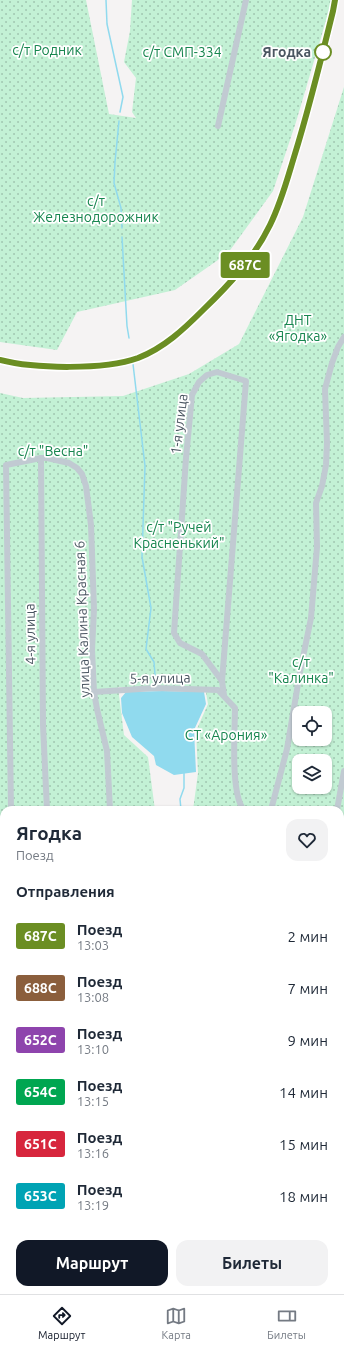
<!DOCTYPE html>
<html lang="ru">
<head>
<meta charset="utf-8">
<style>
  body { margin:0; font-family:Ubuntu,sans-serif; background:#f2f2f3; color:#1f2937; height:100vh; display:flex; flex-direction:column; font-size:15px; white-space:nowrap }
  * { box-sizing:border-box; margin:0 }
  p { font-size:13px; color:#747a83 }
  .icon { flex:none; width:22px; height:22px; fill:none; stroke:currentColor; stroke-width:2; stroke-linecap:round; stroke-linejoin:round }
  .map { position:relative; flex:1; overflow:hidden }
  .details { position:absolute; left:0px; top:806px; width:344px; height:488px; display:flex; flex-direction:column; background:#fff; border-radius:12px 12px 0 0; box-shadow:0 1px 3px #0004 }
  .details>* { flex:none }
  .badge { padding:0 8px; border-radius:3px; font-size:14px; line-height:26px }
  .fabs { position:absolute; left:292px; top:706px; display:grid; gap:8px }
  .fabs a { display:grid; place-items:center; width:40px; height:40px; border-radius:8px; background:#fff; box-shadow:0 1px 3px #0004; font-size:20px }
  .map>.badge { position:absolute; translate:-50% -50%; box-shadow:0 0 0 2px #fff }
  h2 { padding:0 16px; font-size:15px; line-height:36px }
  .round { display:grid; place-items:center; flex:none; width:42px; height:42px; border-radius:12px; background:#f2f2f3 }
  .headline { display:flex; align-items:center; justify-content:space-between; height:68px; padding:0 16px }
  h1 { font-size:19px; font-weight:700; line-height:30px }
  .action { display:flex; gap:8px; margin-top:auto; padding:8px 16px }
  .action a { flex:1; height:46px; border-radius:12px; background:#111827; color:#fff; font-size:16px; font-weight:700; line-height:46px; text-align:center }
  .action a+a { background:#f2f2f3; color:#1f2937 }
  ul { padding:0; list-style:none }
  li { display:flex; align-items:center; gap:12px; height:52px; padding:0 16px }
  li div { flex:1 }
  li b { display:block; font-size:15px }
  li em { font-style:normal }
  li .badge { min-width:44px; font-weight:700; text-align:center }
  .menu { display:flex; justify-content:space-around; align-items:center; height:56px; border-top:1px solid #e0e1e3; background:#fff; font-size:11px; color:#747a83 }
  .menu a { display:grid; justify-items:center; gap:2px }
  .menu .selected { color:#111827 }
  .map>svg:first-child { display:block }
</style>
</head>
<body>
<div class="map">
<svg width="344" height="1294" viewBox="0 0 344 1294">
  <defs>
    <pattern id="grass-dots" width="8" height="8" patternUnits="userSpaceOnUse"><rect width="8" height="8" fill="#c3f1d5"/><path d="M2 2h.1M6 6h.1" fill="none" stroke="#a0c6b0" stroke-width="1.8" stroke-linecap="round"/></pattern>
  </defs>
  <rect width="100%" height="100%" fill="#f5f3f3"/>
  <g fill="url(#grass-dots)" fill-rule="evenodd">
    <polygon points="0,0 86,0 109,114 136,118 132,112 136,78 124,62 130,31 132,0 332,0 296,122 273,191 228,253 175,290 77,312 57,350 0,342"/>
    <path d="M344,87V1294H0V393L23,398L123,396L189,374L239,344L303,217ZM118,687H205L208,704L196,731L198,773L193,810H340V1290H4V810H155L148,757L124,735ZM299,713H325V739H299ZM299,761H325V787H299Z"/>
  </g>
  <polygon fill="#90daee" points="162,691 204,692 206,704 194,730 196,772 174,775 156,765 154,756 132,737 122,713 121,698 126,692"/>
  <g fill="none" stroke-linecap="round" stroke-linejoin="round">
    <g stroke="#90daee" stroke-width="1.5">
      <polyline points="106,0 107,24 123,97 120,112"/>
      <polyline points="119,121 115,162 114,183 121,208 122,228"/>
      <polyline points="122,237 127,326 129,338"/>
      <polyline points="133,364 145,466 142,557 151,608 146,649 154,662 155,675"/>
      <polyline points="181,810 180,799 184,788 184,773"/>
      <polyline points="0,941 4,940"/>
      <polyline points="340,1184 344,1185"/>
    </g>
    <g stroke="#c1cad2" stroke-width="6">
      <polyline points="218,126 246,0"/>
      <polyline points="41,458 43,725 47,810"/>
      <polyline points="222,681 202,654 180,643 174,633 186,458 192,395 199,382 207,375 217,372 246,381 222,681 224,695"/>
      <path d="M94,692L155,688L218,690L235,708C235,729 230,795 244,810"/>
      <polyline points="11,810 6,465 41,458 47,458 69,463 77,468 82,474 86,486 91,525 94,609 92,650 94,692 97,709 107,751 110,810"/>
      <polyline points="271,810 287,749 300,672 311,618 317,547 316,503 322,486 326,465 327,443 325,389 332,363 338,347 344,337"/>
      <polyline points="337,810 344,771"/>
      <polyline points="340,867 344,868"/>
      <polyline points="0,916 4,913"/>
      <polyline points="0,1007 4,1006"/>
      <polyline points="340,1088 340,1097"/>
      <polyline points="0,1144 4,1132"/>
      <polyline points="340,1262 343,1230 344,1227"/>
      <polyline points="62,1290 62,1294"/>
      <polyline points="138,1294 139,1290"/>
      <polyline points="214,1294 214,1290"/>
      <polyline points="293,1294 294,1290"/>
      <polyline points="336,1294 337,1290"/>
    </g>
    <path stroke="#b5b8bd" stroke-width="1.5" d="M0,360C10,363 20,363 30,365C73,369 125,369 163,345C182,333 198,315 215,299C236,277 257,253 270,224C288,185 299,142 310,100C319,67 330,34 335,0"/>
  </g>
  <g fill="none" stroke-linecap="round" stroke-linejoin="round">
    <g stroke="#fff" stroke-width="9">
      <path id="line" d="M0,360C35,369 104,370 138,358C164,348 184,329 203,310C229,285 254,258 270,225C281,203 287,180 294,157C309,109 321,60 333,11L335,0"/>
    </g>
    <use href="#line" stroke="#6b8e23" stroke-width="6"/>
  </g>
  <circle fill="#fff" stroke="#6b8e23" stroke-width="2" cx="323" cy="52" r="8"/>
  <g text-anchor="middle" stroke-width="3.5" stroke-linejoin="round" paint-order="stroke">
    <g font-size="14" fill="#17864f" stroke="#fff">
      <text x="47" y="55">с/т Родник</text>
      <text x="182" y="57">с/т СМП-334</text>
      <text x="96" y="206">с/т<tspan x="96" dy="16">Железнодорожник</tspan></text>
      <text x="298" y="325">ДНТ<tspan x="298" dy="16">«Ягодка»</tspan></text>
      <text x="53" y="456">с/т "Весна"</text>
      <text x="179" y="532">с/т "Ручей<tspan x="179" dy="16">Красненький"</tspan></text>
      <text x="301" y="667">с/т<tspan x="301" dy="16">"Калинка"</tspan></text>
      <text x="226" y="740">СТ «Арония»</text>
    </g>
    <g font-size="14" font-weight="bold" fill="#4a5661" stroke="#fff" text-anchor="end">
      <text x="311" y="57">Ягодка</text>
    </g>
    <g font-size="14" fill="#4a5661" stroke="#fff">
      <text transform="translate(179 424) rotate(-83)" y="5">1-я улица</text>
      <text transform="translate(82 619) rotate(-92)" y="5">улица Калина Красная 6</text>
      <text transform="translate(30 634) rotate(-91)" y="5">4-я улица</text>
      <text transform="translate(160 678) rotate(-1)" y="5">5-я улица</text>
    </g>
  </g>
</svg>
<div class="fabs">
<a><svg class="icon" aria-label="locate" viewBox="0 0 24 24"><circle cx="12" cy="12" r="6"/><path d="M12 2v4M12 18v4M2 12h4M18 12h4"/></svg></a>
<a><svg class="icon" aria-label="layers" viewBox="0 0 24 24"><path d="M12 4l9 5-9 5-9-5zM3 14l9 5 9-5"/></svg></a>
</div>
<b class="badge" style="left:245px;top:265px;background:#6b8e23;color:#fff">687С</b>
<section class="details">
<div class="headline"><div><h1>Ягодка</h1><p>Поезд</p></div><a class="round"><svg class="icon" aria-label="heart" viewBox="0 0 24 24"><path d="M12 20l-8-8c-3-5 5-10 8-4 3-6 11-1 8 4z"/></svg></a></div>
<h2>Отправления</h2>
<ul>
<li><span class="badge" style="background:#6b8e23;color:#fff">687С</span><div><b>Поезд</b><p>13:03</p></div><em>2 мин</em></li>
<li><span class="badge" style="background:#8b5e3c;color:#fff">688С</span><div><b>Поезд</b><p>13:08</p></div><em>7 мин</em></li>
<li><span class="badge" style="background:#8e44ad;color:#fff">652С</span><div><b>Поезд</b><p>13:10</p></div><em>9 мин</em></li>
<li><span class="badge" style="background:#00a651;color:#fff">654С</span><div><b>Поезд</b><p>13:15</p></div><em>14 мин</em></li>
<li><span class="badge" style="background:#d7263d;color:#fff">651С</span><div><b>Поезд</b><p>13:16</p></div><em>15 мин</em></li>
<li><span class="badge" style="background:#00a3b4;color:#fff">653С</span><div><b>Поезд</b><p>13:19</p></div><em>18 мин</em></li>
</ul>
<div class="action"><a>Маршрут</a><a>Билеты</a></div>
</section>
</div>
<nav class="menu">
<a class="selected"><svg class="icon" aria-label="directions" viewBox="0 0 24 24"><path d="M12 3l9 9-9 9-9-9zM9 14v-3h6M13 9l2 2-2 2"/></svg>Маршрут</a>
<a><svg class="icon" aria-label="map" viewBox="0 0 24 24"><path d="M3 6l6-2 6 2 6-2v14l-6 2-6-2-6 2zM9 4v14M15 6v14"/></svg>Карта</a>
<a><svg class="icon" aria-label="tickets" viewBox="0 0 24 24"><path d="M3 7h18v10H3zM15 7v10"/></svg>Билеты</a>
</nav>
</body>
</html>
